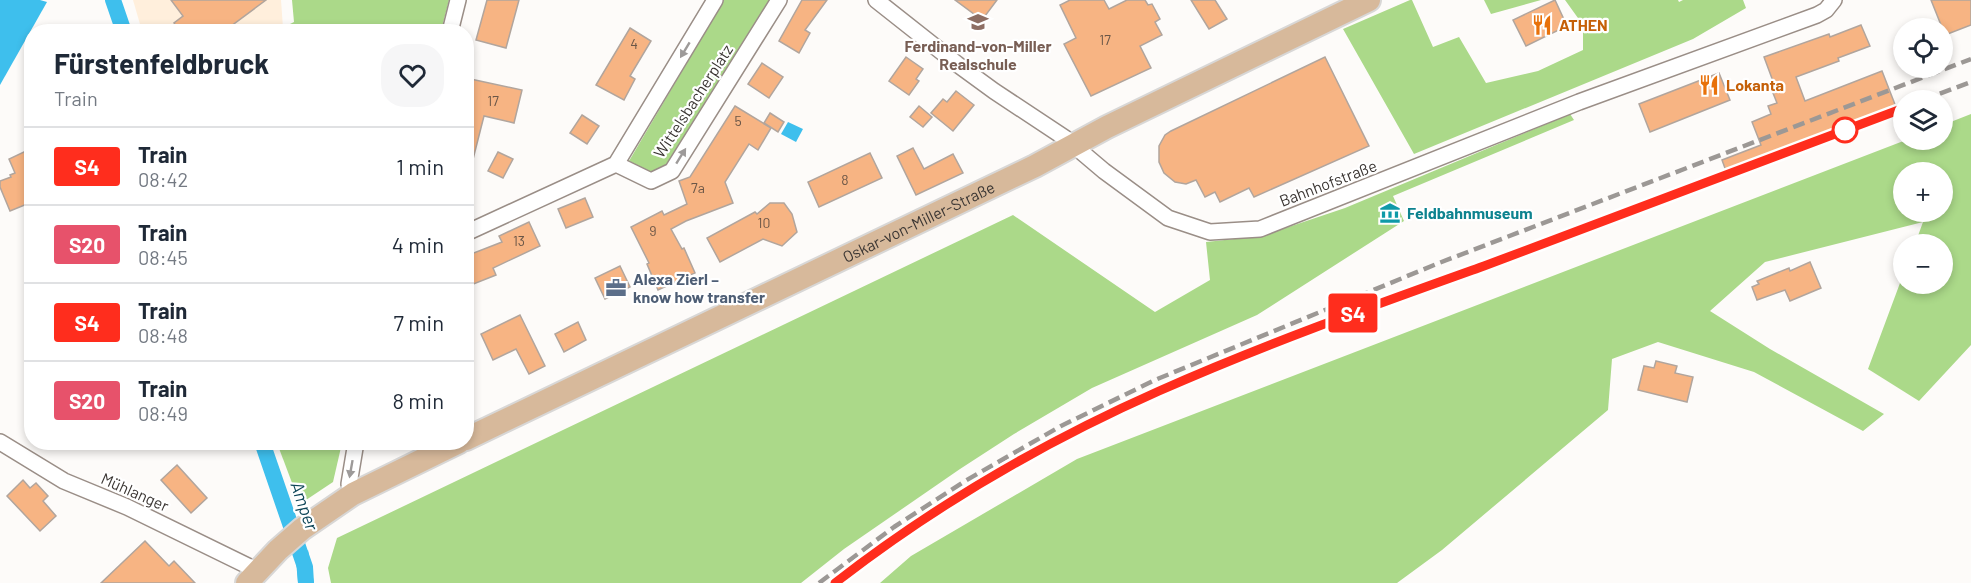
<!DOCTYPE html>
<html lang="en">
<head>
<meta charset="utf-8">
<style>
  body { margin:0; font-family:Barlow,sans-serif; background:#f6f6f7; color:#1f2937; height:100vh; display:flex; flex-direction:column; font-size:22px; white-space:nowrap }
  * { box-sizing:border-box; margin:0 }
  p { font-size:20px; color:#747a83 }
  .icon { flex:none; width:33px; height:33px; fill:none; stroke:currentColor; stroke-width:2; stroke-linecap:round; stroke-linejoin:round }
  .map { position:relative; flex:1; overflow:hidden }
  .sheet { position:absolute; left:24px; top:24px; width:450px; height:426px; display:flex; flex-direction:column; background:#fff; border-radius:24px; box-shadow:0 3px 9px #0003 }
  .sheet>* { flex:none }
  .badge { padding:0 12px; border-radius:4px; font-size:21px; line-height:39px }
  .controls { position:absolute; left:1893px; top:18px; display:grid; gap:12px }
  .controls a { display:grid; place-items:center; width:60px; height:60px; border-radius:50%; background:#fff; box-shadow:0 3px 9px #0003; font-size:30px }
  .map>.badge { position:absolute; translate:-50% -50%; box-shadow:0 0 0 3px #fff }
  .round { display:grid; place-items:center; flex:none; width:63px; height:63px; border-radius:24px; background:#f6f6f7 }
  .overview { display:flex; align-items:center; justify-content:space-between; height:102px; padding:0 30px }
  h1 { font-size:28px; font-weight:700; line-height:45px }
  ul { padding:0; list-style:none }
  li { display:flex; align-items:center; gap:18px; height:78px; padding:0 30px; border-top:2px solid #e0e1e3 }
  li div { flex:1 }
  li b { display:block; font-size:22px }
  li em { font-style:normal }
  li .badge { min-width:66px; font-weight:700; text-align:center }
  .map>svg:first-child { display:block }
</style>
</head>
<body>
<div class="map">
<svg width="1971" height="583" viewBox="0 0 1971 583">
  <rect width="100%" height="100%" fill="#fdfbf9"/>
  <polygon fill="#ffefdc" points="133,0 281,0 283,28 276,32 142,31"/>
  <g fill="#abd989" fill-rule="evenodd">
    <polygon points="292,0 449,0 441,31 276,31 294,22"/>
    <polygon points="724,0 771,0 668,166 651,172 629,161"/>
    <polygon points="1410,0 1412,0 1433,47 1459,37 1486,83 1538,71 1583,50 1583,25 1565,0 1678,0 1679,2 1683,0 1743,0 1746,8 1693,39 1414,154 1343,29"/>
    <polygon points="1484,0 1541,0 1491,14"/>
    <polygon points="1570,114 1574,120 1393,196 1404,221 1257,315 1092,388 1014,434 960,469 844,549 801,583 331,583 328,568 337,538 1013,215 1155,312 1210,280 1206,242 1262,236 1345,208"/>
    <path d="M1971,114V345L1919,401L1868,369L1903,275L1904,284H1942V244H1915L1923,222L1765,262L1710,311L1770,349L1884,414L1863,431L1754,372L1658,342L1612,359L1608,410L1442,550L1397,583H880L911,556L1077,459L1906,140H1942L1943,125ZM1904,172H1942V212H1904Z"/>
    <polygon points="277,443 342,443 333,482 300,504"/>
  </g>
  <g fill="#3ebfed">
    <polygon points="0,0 40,0 47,2 0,85"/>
    <polygon points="788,122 803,129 796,142 781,134"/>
    <polygon points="308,550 314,583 298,583 296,561"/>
  </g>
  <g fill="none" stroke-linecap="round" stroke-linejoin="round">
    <g stroke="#3ebfed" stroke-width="16">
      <polyline points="113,0 124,32"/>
      <polyline points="262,442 305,567 306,583"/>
    </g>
  </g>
  <g fill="#f7b483" stroke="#b1a59d" stroke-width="1.5">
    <polygon points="171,0 266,0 223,32 180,32 174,23 183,16"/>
    <polygon points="487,0 519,0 506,48 476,40"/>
    <polygon points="802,0 827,0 805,30 810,33 799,53 779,41"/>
    <polygon points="955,0 997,0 982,20"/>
    <polygon points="1070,0 1104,0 1109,9 1127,0 1145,0 1148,5 1152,4 1160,19 1155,22 1162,35 1140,46 1151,68 1091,96 1064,44 1076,38 1060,5"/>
    <polygon points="1191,0 1215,0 1227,19 1209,29"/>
    <polygon points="1555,0 1567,26 1526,46 1513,20"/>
    <polygon points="1931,0 1971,0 1971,25 1945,35"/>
    <polygon points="1861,25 1870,46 1838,58 1839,61 1796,77 1805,101 1882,71 1896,107 1726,171 1722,160 1761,145 1752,122 1771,114 1768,106 1777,103 1773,93 1777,92 1764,57 1829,34 1830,37"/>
    <polygon points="630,28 651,41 630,76 635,79 624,100 596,85"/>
    <polygon points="906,57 923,69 916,79 919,81 909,95 889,81"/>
    <polygon points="1325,57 1369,146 1254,197 1249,188 1220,202 1215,192 1205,197 1196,180 1186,184 1175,182 1164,173 1159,162 1159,146 1165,135 1171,131"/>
    <polygon points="762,63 783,77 769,98 748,84"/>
    <polygon points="1719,73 1730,100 1650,132 1639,104"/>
    <polygon points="466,78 522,90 514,123 484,116 471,167 466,166"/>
    <polygon points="956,91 974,105 953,131 931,113 943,99 947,102"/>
    <polygon points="735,106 771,128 758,150 749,144 725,182 733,203 686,221 671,229 682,249 684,248 695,273 658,290 647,264 649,263 631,227 662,211 664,215 687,204 679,181 690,177"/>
    <polygon points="919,106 932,117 923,127 910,117"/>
    <polygon points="770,113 784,122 778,132 764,123"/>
    <polygon points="582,115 599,126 587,144 570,133"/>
    <polygon points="913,148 924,169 953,154 963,173 916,195 897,156"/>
    <polygon points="26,151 32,164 32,202 10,211 0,187 0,181 11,177 10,175 15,173 9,159"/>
    <polygon points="498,152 513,159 503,178 488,171"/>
    <polygon points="870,153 882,178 819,207 808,182"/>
    <polygon points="585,198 593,217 566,228 558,209"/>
    <polygon points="770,203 784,203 792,214 797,232 782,246 763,239 720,262 707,238 755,212 757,214"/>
    <polygon points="529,222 540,246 493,268 496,275 466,287 466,256 502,242 499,236"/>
    <polygon points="1810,262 1821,288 1790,301 1785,290 1757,300 1752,287 1759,284 1757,281 1789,268 1790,271"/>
    <polygon points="620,266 630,287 605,299 595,278"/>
    <polygon points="520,315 545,366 529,374 516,349 493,360 481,334"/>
    <polygon points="578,322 586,340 564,352 555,334"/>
    <polygon points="1656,361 1677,366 1675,373 1693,377 1687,402 1638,390 1644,366 1654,368"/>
    <polygon points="177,465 207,498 191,513 161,480"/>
    <polygon points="23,480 30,488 36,483 48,496 43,501 56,516 40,531 7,496"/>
    <polygon points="145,541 169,566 174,561 195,583 101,583"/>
  </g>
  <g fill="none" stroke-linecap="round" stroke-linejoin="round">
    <g stroke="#9a8e87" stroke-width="18">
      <g id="minor">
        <polyline points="876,0 957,64 994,91 1065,138 1104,171 1168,218 1210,232 1260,229 1579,102 1817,15 1826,10 1834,0"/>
        <polyline points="450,32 458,0"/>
        <polyline points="616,164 651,181 672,171 779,0"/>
        <polyline points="466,233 616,164 715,0"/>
        <polyline points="0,442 64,481 127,507 258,571"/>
        <polyline points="353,494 349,484 356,442"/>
      </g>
    </g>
    <g stroke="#d8d7d6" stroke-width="26">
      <g id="primary">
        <path id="s1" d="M466,439L1035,166L1107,127L1369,0"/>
        <polyline points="247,583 278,550 302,529 353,494 459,442"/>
      </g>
    </g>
    <use href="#minor" stroke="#fff" stroke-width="15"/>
    <use href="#primary" stroke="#d7b99b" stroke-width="22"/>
    <g stroke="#9c9895" stroke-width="4.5" stroke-dasharray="12 6" stroke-linecap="butt">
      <polyline points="1923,100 1971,82"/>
      <polyline points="819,583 894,527 965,481 1061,426 1155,380 1439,263 1971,59"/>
      <path d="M835,583C934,506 1044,443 1159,391C1266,343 1378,304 1489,264C1628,213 1766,161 1904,108"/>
    </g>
  </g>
  <defs><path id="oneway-solid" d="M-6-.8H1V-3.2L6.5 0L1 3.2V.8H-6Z" transform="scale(1.5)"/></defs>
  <g fill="#9d9a99">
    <use href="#oneway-solid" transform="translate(685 50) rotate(121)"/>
    <use href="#oneway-solid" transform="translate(681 156) rotate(-58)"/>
    <use href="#oneway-solid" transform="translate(351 469) rotate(100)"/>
  </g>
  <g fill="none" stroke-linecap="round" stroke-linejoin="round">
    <g stroke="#fff" stroke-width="14">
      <path id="line" d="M835,583C934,506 1044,442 1159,391C1265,344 1375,305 1484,266C1624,214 1764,162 1904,108"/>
    </g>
    <use href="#line" stroke="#ff2d1d" stroke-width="9"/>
  </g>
  <defs>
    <g id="school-bare" transform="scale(1.62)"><path d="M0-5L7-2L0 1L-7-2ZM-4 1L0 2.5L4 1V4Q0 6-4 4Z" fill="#8d6e63" stroke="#fff" stroke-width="2.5" paint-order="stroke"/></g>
    <g id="restaurant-bare" transform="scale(1.62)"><path d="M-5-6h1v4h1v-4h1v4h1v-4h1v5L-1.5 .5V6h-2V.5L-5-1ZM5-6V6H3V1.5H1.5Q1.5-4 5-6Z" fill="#e8710a" stroke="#fff" stroke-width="2.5" paint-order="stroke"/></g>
    <g id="museum-bare" transform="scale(1.62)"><path d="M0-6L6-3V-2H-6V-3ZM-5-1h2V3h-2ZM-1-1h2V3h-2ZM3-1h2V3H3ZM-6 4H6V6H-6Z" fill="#0f9aa8" stroke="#fff" stroke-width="2.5" paint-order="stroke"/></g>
    <g id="office-bare" transform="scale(1.62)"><path d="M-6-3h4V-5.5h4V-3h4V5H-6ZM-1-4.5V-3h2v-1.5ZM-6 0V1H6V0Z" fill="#5c6f8a" stroke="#fff" stroke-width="2.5" paint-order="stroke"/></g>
  </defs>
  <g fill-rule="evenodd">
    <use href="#school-bare" x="978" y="22"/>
    <use href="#restaurant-bare" x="1542" y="25"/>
    <use href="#restaurant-bare" x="1709" y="85"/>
    <use href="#museum-bare" x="1390" y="213"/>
    <use href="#office-bare" x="616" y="288"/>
  </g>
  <circle fill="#fff" stroke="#ff2d1d" stroke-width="3" cx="1845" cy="130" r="12"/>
  <g text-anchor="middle" stroke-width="4.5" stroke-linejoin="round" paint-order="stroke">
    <g font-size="14" fill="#6a5647">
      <text x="1105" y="45">17</text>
      <text x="634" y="49">4</text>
      <text x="493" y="106">17</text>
      <text x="738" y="126">5</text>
      <text x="845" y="185">8</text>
      <text x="698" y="193">7a</text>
      <text x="764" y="228">10</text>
      <text x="653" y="236">9</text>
      <text x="519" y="246">13</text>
    </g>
    <g font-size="16" font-weight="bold" fill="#c56008" stroke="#fff" text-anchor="start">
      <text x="1559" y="31">ATHEN</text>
      <text x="1726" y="91">Lokanta</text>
    </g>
    <g font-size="16" font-weight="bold" fill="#785e54" stroke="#fff">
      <text x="978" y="52">Ferdinand-von-Miller<tspan x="978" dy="18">Realschule</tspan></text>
    </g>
    <g font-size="16" fill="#3b3633" stroke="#fff">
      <text transform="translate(693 101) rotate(-57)" y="6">Wittelsbacherplatz</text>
      <text transform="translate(1328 183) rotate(-21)" y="6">Bahnhofstraße</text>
      <text dy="6" stroke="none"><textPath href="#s1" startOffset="502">Oskar-von-Miller-Straße</textPath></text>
      <text transform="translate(135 492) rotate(24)" y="6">Mühlanger</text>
    </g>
    <g font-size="16" font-weight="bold" fill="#0d838f" stroke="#fff" text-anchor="start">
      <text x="1407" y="219">Feldbahnmuseum</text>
    </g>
    <g font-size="16" font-weight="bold" fill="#4e5e75" stroke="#fff" text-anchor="start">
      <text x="633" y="285">Alexa Zierl –<tspan x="633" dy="18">know how transfer</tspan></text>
    </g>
    <g font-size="18" font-style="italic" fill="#0f4658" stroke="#fff">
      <text transform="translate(304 506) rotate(71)" y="6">Amper</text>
    </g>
  </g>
</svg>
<div class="controls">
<a><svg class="icon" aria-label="locate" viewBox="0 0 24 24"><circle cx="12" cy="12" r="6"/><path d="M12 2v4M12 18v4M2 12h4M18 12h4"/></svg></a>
<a><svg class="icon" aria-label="layers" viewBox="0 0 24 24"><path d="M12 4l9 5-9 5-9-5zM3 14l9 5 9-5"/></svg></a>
<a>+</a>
<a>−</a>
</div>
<b class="badge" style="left:1353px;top:313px;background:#ff2d1d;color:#fff">S4</b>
<section class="sheet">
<div class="overview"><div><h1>Fürstenfeldbruck</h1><p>Train</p></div><a class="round"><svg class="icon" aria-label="heart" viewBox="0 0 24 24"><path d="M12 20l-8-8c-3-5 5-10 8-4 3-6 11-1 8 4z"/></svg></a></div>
<ul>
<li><span class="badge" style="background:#ff2d1d;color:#fff">S4</span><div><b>Train</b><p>08:42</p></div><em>1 min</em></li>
<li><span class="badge" style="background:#e7526b;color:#fff">S20</span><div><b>Train</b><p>08:45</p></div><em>4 min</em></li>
<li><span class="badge" style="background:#ff2d1d;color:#fff">S4</span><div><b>Train</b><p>08:48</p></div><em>7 min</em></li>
<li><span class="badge" style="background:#e7526b;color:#fff">S20</span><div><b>Train</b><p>08:49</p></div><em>8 min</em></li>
</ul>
</section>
</div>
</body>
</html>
